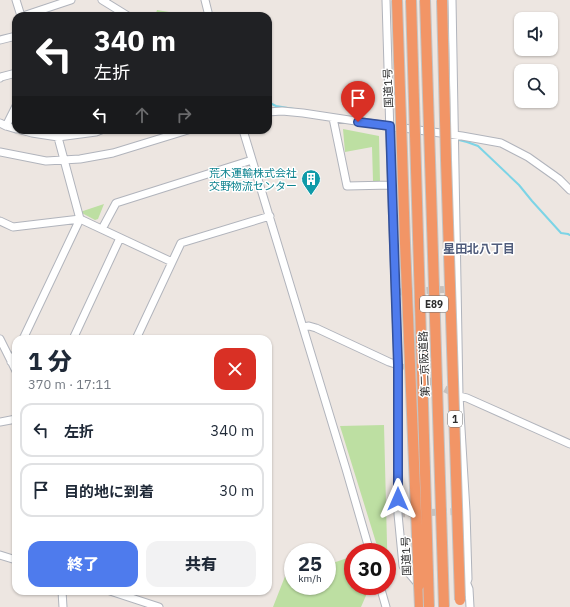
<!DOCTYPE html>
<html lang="ja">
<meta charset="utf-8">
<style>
body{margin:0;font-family:"IBM Plex Sans","Noto Sans JP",sans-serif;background:#f2f2f3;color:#1f2937;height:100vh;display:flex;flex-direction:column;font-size:15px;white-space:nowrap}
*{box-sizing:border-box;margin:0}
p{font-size:13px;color:#747a83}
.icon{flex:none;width:22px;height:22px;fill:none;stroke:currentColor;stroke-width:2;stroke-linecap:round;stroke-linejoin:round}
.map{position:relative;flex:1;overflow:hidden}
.sheet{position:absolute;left:12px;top:335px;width:260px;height:260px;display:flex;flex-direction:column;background:#fff;border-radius:12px;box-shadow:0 1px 3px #0004}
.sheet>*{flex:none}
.hud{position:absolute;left:12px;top:12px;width:260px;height:122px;border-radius:12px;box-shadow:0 1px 3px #0004;background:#202124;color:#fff;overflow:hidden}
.tools{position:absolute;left:514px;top:12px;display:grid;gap:8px}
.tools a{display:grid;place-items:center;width:44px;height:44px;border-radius:8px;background:#fff;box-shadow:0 1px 3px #0004;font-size:20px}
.speed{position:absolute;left:284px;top:543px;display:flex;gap:8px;font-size:20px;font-weight:700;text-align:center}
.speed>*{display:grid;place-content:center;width:52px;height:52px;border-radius:50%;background:#fff;box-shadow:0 1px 3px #0004;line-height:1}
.speed small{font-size:10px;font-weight:400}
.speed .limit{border:6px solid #d22;background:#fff;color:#111}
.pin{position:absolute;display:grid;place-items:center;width:34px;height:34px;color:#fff;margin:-41px -17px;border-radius:50% 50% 50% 0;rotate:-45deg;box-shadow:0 0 4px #0007}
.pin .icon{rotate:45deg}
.me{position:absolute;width:44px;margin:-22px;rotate:0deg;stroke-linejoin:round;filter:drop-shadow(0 0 3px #0008)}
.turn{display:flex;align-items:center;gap:14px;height:84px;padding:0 16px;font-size:18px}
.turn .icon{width:52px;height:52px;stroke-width:2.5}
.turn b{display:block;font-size:28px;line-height:34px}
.lanes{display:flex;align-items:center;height:38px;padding:0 16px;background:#0003;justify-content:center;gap:20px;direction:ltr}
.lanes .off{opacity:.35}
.round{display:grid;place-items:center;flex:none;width:42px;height:42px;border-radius:12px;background:#f2f2f3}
.head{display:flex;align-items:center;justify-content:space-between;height:68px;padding:0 16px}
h1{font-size:24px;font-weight:800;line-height:30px}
.button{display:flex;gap:8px;margin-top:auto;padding:8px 16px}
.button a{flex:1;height:46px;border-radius:12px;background:#4e7bed;color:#fff;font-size:16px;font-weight:800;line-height:46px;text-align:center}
.button a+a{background:#f2f2f3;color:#1f2937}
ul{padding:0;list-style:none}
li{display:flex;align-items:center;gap:12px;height:54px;margin:0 8px 6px;padding:0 8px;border:2px solid #e0e1e3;border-radius:12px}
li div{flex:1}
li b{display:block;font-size:15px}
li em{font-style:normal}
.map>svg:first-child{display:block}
.green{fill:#bddfa2}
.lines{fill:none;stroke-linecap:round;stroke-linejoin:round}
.stream{stroke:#7cd4e6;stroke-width:2}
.minor-tunnel{stroke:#c7c1bd;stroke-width:7;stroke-dasharray:7 3.5;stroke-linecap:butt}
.minor-casing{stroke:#b1b4bc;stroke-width:9}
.highway-casing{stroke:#c4c4c4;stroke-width:12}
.minor{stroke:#fff;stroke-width:7}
.highway{stroke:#f29566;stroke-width:10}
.highway-bridge-casing{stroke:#c4c4c4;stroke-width:12;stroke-linecap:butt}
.highway-bridge{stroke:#f29566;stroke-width:10}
.route-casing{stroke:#33509a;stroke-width:10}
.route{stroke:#4e7bed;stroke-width:7}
.labels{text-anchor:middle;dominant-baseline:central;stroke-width:3;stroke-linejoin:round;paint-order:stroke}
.shield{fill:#fff;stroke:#6c6c6c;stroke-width:1}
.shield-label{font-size:10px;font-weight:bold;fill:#2d2d2d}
.street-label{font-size:11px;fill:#2d2d2d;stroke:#fff}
.culture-label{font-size:11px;fill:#0d838f;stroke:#fff;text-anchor:end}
.neighbourhood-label{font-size:12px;font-weight:bold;fill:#505c7b;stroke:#fff}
</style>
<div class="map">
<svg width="570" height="607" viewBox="0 0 570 607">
<rect width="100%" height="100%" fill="#ede6e1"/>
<path class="green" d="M157,10L193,16H155Z
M343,129L379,136L380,182L373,181L372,147L345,152Z
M104,204L98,219L95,220L80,212Z
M384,425L388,583L387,579V552H379L340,426Z
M293,556V586H327V563L330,564L353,556V586H366L368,591L361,607H273Z"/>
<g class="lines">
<path class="stream" d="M268,102L276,106L294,109
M455,139L467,142L478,146L519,185L532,201L561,233L568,234L570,235"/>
<path class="minor-tunnel" d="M395,292L454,289
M398,365L455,394
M398,514L466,511"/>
<defs>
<path id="minor" d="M16,0L21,16
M102,0L128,16
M205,0L209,16
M386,0L392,202L398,365V514L403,566L419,585
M452,0L459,396L466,511L468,579L461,598
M23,16L71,0
M0,40L16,36
M0,78L1,77L16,73
M268,112L282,111L303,113L382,125L462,136L501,143L528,157L559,179L570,190
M333,118L347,186L391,185
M0,123L6,126L16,129
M6,126L16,106
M21,130L32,133L58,137L96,132L101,130
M243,130L346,469L370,552
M0,152L46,161L80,159L113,153L188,130
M0,221L13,227L80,219L172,262
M102,229L116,203L252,160
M303,327L309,326L316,328L389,362L398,365
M0,339L16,371
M23,339L80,219L56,130
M73,339L120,238
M136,339L181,243L270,216
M11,362L16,353
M459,396L467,398L570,444
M0,422L16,419
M0,555L16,560
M467,584L469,589L470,607
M380,586L386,607
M62,591L63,607
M110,591L159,607"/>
<path id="highway" d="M419,585L420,607"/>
</defs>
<use href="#minor" class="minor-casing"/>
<use href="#highway" class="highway-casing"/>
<use href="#minor" class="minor"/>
<use href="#highway" class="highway"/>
<defs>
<path id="highway-bridge" d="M397,0L405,243L419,585
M411,0L429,607
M425,0L444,607
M442,0L446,160L460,600"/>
</defs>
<use href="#highway-bridge" class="highway-bridge-casing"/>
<use href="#highway-bridge" class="highway-bridge"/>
</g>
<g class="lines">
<defs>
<path id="route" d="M358,122L390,126L398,365V499"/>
</defs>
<use href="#route" class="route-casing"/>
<use href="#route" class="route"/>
</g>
<defs>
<symbol id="building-pin" viewBox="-11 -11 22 30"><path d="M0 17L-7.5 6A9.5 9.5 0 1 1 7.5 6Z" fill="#0f9aa8" stroke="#fff"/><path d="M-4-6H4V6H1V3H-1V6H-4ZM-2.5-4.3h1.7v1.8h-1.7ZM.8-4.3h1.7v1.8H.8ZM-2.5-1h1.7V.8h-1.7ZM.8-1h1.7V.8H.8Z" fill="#fff"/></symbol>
</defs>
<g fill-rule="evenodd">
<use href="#building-pin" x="300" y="168" width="22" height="30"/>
</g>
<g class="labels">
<g class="shield">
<rect x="420" y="296" width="28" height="16" rx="3"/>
<rect x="448" y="411" width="14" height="16" rx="3"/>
</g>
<g class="shield-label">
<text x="434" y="304">E89</text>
<text x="455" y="419">1</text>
</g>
<g class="street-label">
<text transform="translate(388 88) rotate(-92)">国道1号</text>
<text transform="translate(424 364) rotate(-92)">第二京阪道路</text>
<text transform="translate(406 556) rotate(-92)">国道1号</text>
</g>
<g class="culture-label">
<text x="297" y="173">荒木運輸株式会社<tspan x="297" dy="13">交野物流センター</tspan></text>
</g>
<g class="neighbourhood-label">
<text x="479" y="248">星田北八丁目</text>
</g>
</g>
</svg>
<div class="tools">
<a><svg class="icon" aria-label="sound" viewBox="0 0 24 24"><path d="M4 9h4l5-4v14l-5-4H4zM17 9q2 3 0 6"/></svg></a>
<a><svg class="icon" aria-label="search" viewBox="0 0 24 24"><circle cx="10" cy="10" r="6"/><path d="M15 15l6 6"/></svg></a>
</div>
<div class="speed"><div>25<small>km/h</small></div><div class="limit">30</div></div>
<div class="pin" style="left:358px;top:122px;background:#d93025"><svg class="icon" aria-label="arrive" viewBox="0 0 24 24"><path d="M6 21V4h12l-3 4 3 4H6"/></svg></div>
<svg class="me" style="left:398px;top:499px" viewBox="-20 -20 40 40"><path d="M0-17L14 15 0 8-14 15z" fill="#4e7bed" stroke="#fff" stroke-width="4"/></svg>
<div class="hud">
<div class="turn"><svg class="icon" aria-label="left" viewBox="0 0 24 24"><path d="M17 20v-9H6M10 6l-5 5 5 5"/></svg><div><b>340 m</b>左折</div></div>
<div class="lanes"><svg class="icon" aria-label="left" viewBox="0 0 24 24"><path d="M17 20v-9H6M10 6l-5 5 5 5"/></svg><svg class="icon off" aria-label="ahead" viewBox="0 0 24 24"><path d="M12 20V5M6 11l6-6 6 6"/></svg><svg class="icon off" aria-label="right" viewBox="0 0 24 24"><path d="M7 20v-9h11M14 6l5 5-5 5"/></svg></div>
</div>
<section class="sheet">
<div class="head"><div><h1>1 分</h1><p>370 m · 17:11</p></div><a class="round" style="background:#d93025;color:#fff"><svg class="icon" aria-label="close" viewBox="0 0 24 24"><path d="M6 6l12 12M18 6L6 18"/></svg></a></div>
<ul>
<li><svg class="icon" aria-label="left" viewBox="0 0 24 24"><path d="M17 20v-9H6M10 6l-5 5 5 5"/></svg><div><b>左折</b></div><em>340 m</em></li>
<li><svg class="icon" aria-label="arrive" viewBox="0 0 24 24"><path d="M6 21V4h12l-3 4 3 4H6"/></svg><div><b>目的地に到着</b></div><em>30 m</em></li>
</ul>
<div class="button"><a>終了</a><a>共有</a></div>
</section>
</div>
